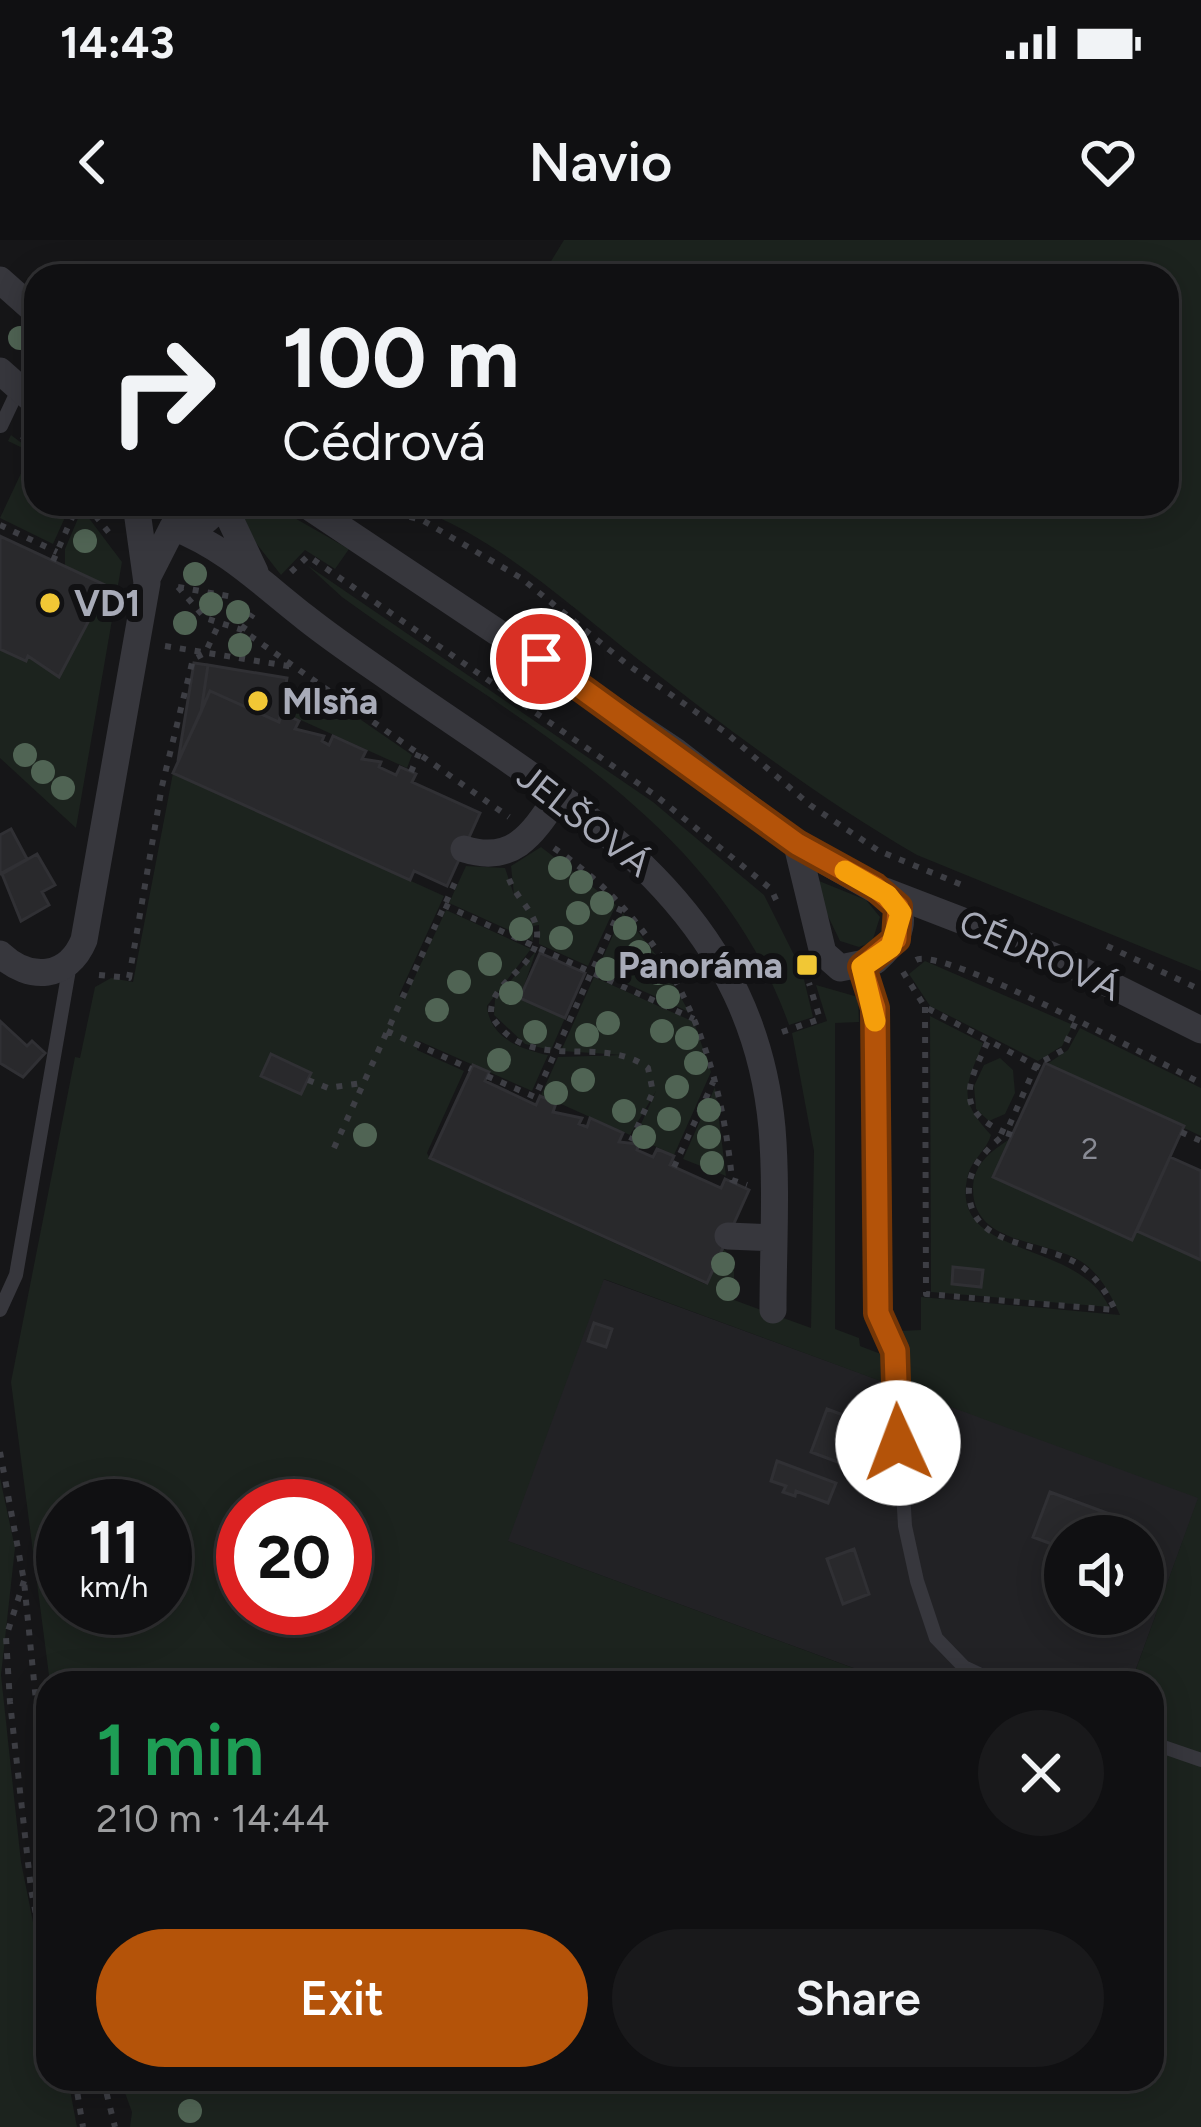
<!DOCTYPE html>
<meta charset="utf-8">
<style>
body{margin:0;font-family:Figtree,sans-serif;background:#19191b;color:#f1f3f6;height:100vh;display:flex;flex-direction:column;font-size:45px;white-space:nowrap}
*{box-sizing:border-box;margin:0}
p{font-size:39px;color:#9c9d9f}
.icon{flex:none;width:66px;height:66px;fill:none;stroke:currentColor;stroke-width:2;stroke-linecap:round;stroke-linejoin:round}
.map{position:relative;flex:1;overflow:hidden}
.side{position:absolute;left:36px;top:1431px;width:1128px;height:420px;display:flex;flex-direction:column;background:#101012;border-radius:36px;box-shadow:0 6px 30px #0003,0 0 0 3px #303032}
.side>*{flex:none}
.banner{position:absolute;left:24px;top:24px;width:1155px;height:252px;border-radius:36px;box-shadow:0 6px 30px #0003,0 0 0 3px #303032;background:#101012;color:#f1f3f6;overflow:hidden}
.tools{position:absolute;left:1044px;top:1275px;display:grid;gap:24px}
.tools a{display:grid;place-items:center;width:120px;height:120px;border-radius:50%;background:#101012;box-shadow:0 6px 30px #0003,0 0 0 3px #303032;font-size:60px}
.speed{position:absolute;left:36px;top:1239px;display:flex;gap:24px;font-size:60px;font-weight:700;text-align:center}
.speed>*{display:grid;place-content:center;width:156px;height:156px;border-radius:50%;background:#101012;box-shadow:0 6px 30px #0003,0 0 0 3px #303032;line-height:1}
.speed small{font-size:30px;font-weight:400}
.speed .limit{border:18px solid #d22;background:#fff;color:#111}
.pin{position:absolute;display:grid;place-items:center;width:102px;height:102px;color:#fff;margin:-51px;border:6px solid #fff;border-radius:50%;box-shadow:0 3px 12px #0007}
.me{position:absolute;width:132px;margin:-66px;rotate:358deg;stroke-linejoin:round;filter:drop-shadow(0 0 9px #0008)}
.turn{display:flex;align-items:center;gap:42px;height:252px;padding:0 60px;font-size:54px}
.turn .icon{width:156px;height:156px;stroke-width:2.5}
.turn b{display:block;font-size:84px;line-height:102px}
.round{display:grid;place-items:center;flex:none;width:126px;height:126px;border-radius:63px;background:#19191b}
.head{display:flex;align-items:center;justify-content:space-between;height:204px;padding:0 60px}
h1{font-size:72px;font-weight:600;line-height:90px;color:#1e9e55}
.button{display:flex;gap:24px;margin-top:auto;padding:24px 60px}
.button a{flex:1;height:138px;border-radius:72px;background:#b45309;color:#fff;font-size:48px;font-weight:600;line-height:138px;text-align:center}
.button a+a{background:#19191b;color:#f1f3f6}
.status{display:flex;justify-content:space-between;align-items:center;height:84px;padding:0 60px;background:#101012;direction:ltr}
.status svg{height:33px;fill:currentColor}
header{display:flex;justify-content:space-between;align-items:center;height:156px;padding:0 60px;background:#101012;font-size:54px;font-weight:600}
.map>svg:first-child{display:block}
.built{fill:#222225;fill-rule:evenodd}
.green{fill:#1c231e;fill-rule:evenodd}
.building{fill:#29292c;stroke:#303034;stroke-width:3}
.lines{fill:none;stroke-linecap:round;stroke-linejoin:round}
.path{stroke:#3d3e44;stroke-width:6;stroke-dasharray:6 9;stroke-linecap:butt}
.service{stroke:#37373d;stroke-width:14}
.minor{stroke:#37373d;stroke-width:27}
.tree{fill:#506454}
.route-casing{stroke:#753606;stroke-width:30}
.route{stroke:#b45309;stroke-width:21}
.slow{stroke:#f59e0b;stroke-width:21}
.poi-dot{fill:#f1c735;stroke:#111113;stroke-width:4.5}
.labels{text-anchor:middle;dominant-baseline:central;stroke-width:12;stroke-linejoin:round;paint-order:stroke}
.number-label{font-size:30px;fill:#888a94}
.poi-label{font-size:36px;font-weight:bold;fill:#a8abb8;stroke:#111113;text-anchor:start}
.street-label{font-size:36px;fill:#a8abb8;stroke:#111113}
</style>
<div class="status"><b>14:43</b><svg viewBox="0 0 49 12"><path d="M0 12V9h3v3zM5 12V6h3v6zM10 12V3h3v9zM15 12V0h3v12zM26 1h20v11H26zM47 4h2v5h-2z"/></svg></div>
<header><svg class="icon" aria-label="back" viewBox="0 0 24 24"><path d="M15 5l-7 7 7 7"/></svg>Navio<svg class="icon" aria-label="heart" viewBox="0 0 24 24"><path d="M12 20l-8-8c-3-5 5-10 8-4 3-6 11-1 8 4z"/></svg></header>
<div class="map">
<svg width="1201" height="1887" viewBox="0 0 1201 1887">
<rect width="100%" height="100%" fill="#161618"/>
<path class="built" d="M603,1039L1199,1257L1131,1443H894L507,1301ZM1065,1296H1143V1374H1065Z"/>
<path class="green" d="M564,0H1201V731L917,615C819,558 729,490 639,420C567,364 492,292 404,264H1167V36H542Z
M11,195L36,214V264H71L53,304L0,278L31,212L8,201Z
M258,265L277,268L349,309L335,329L305,310L281,335L252,298L242,271Z
M82,269L122,322L76,588L0,518V409L25,421L28,416L60,436L107,347L65,326V309Z
M307,325L653,562L764,655L802,731L813,777L789,785C714,573 513,481 342,357Z
M312,446L412,515L407,528L294,477Z
M173,533L444,656L399,755L404,760L446,670L531,709L487,766C490,798 520,809 548,815L532,851L419,801L417,810L464,831L427,913L430,919L705,1044L722,1008L734,1019V1060L811,1088L814,911L792,793L827,781L816,745L858,757L859,782L835,783V1089L859,1098L860,1106L907,1124L899,1091L921,1090V1057L1120,1075C1111,1055 1100,1034 1082,1022C1047,999 973,1006 973,949C973,924 991,911 1010,899L994,938L1132,1000L1137,991L1201,1020V1887H130L132,1872L120,1839H1152V1443H1131L1198,1258L604,1039L508,1301L894,1443H50L11,1142L75,817L80,818L95,747L111,738L133,742ZM270,815L310,833L301,854L261,836ZM63,1266H165V1368H63ZM243,1266H345V1368H243Z
M541,607L616,665L588,726L539,704V685L533,686V701L449,663L466,626L505,628L514,655L511,626Z
M819,641L866,660L880,677L872,702L859,707L840,701L814,647Z
M623,673L660,720L689,772L597,730Z
M536,711L520,758L565,778L551,810L525,804L494,775L495,759Z
M925,721L1073,785L1062,806L1038,821L930,766L909,734Z
M594,737L694,782L711,832L674,915L635,897L656,851L630,895L541,855L558,817L623,815L561,811Z
M930,776L983,803C965,848 957,858 991,895C987,910 972,919 968,935C946,1020 1079,998 1109,1067L931,1052Z
M1080,788L1201,848V896L1047,824L1068,810Z
M1000,818L1013,830L1015,853L1005,874L989,881L976,869L974,846L984,825Z
M715,847L726,936L683,919Z
M0,1238L15,1308L1,1435L21,1622L48,1757V1839H68L77,1887H0Z"/>
<path class="building" d="M0,296L107,346L59,437L28,416L26,421L0,409Z
M194,423L208,425L201,472L178,521Z
M208,425L287,438L279,482L210,451L201,472Z
M210,451L279,482L282,473L299,481L295,489L324,496L322,501L329,505L333,496L366,511L362,519L381,522L379,527L396,535L400,527L416,534L412,542L480,573L447,646L414,631L410,640L173,533Z
M11,589L27,619L0,634V595Z
M37,614L55,645L42,652L49,665L21,681L2,634Z
M540,713L585,733L565,778L520,758Z
M0,781L27,806L32,801L45,813L23,837L0,823Z
M271,814L311,833L301,854L261,836Z
M1045,823L1184,886L1132,1000L993,937Z
M473,825L489,832L485,841L536,865L540,856L556,863L553,872L582,878L579,884L587,887L590,878L623,893L619,902L639,904L637,910L653,917L657,909L674,916L670,925L721,948L725,939L749,950L707,1043L430,918Z
M1170,917L1201,931V1020L1137,991Z
M953,1027L983,1030L981,1047L952,1044Z
M594,1083L612,1089L606,1107L588,1101Z
M827,1169L859,1181L843,1224L811,1212Z
M777,1221L836,1243L828,1263L796,1251L795,1256L783,1252L786,1246L771,1241Z
M1050,1252L1131,1282L1126,1296H1065V1309L1033,1297Z
M854,1309L869,1354L843,1364L827,1319Z"/>
<g class="lines">
<path class="path" d="M22,196L36,208
M86,264L110,294
M366,266L422,280L521,338L628,425L725,492L810,565L879,611L967,647
M0,285L57,312
M53,321L78,264
M291,332L308,316L655,555L771,649L778,664
M178,347L205,378L242,390L509,577
M178,347L233,357
M242,390L253,374
M165,406L294,427
M288,476L310,438
M411,532L419,513
M554,608C670,687 719,804 732,940L747,945
M509,639C516,658 535,671 537,691C540,729 489,739 491,775C527,837 601,792 648,828L653,852L631,901
M444,665L694,779
M1107,706L1201,750
M916,720C943,706 1160,823 1201,843
M903,732L925,767L1042,829
M99,735L129,738L162,546L193,419L205,413L218,386
M925,767L926,1054L1115,1070C1108,1054 1096,1037 1081,1026C1046,1001 974,1010 969,955C967,927 987,909 1006,893C953,870 968,844 988,801
M387,791L471,829
M782,792L820,779L809,743
M487,836L535,857L622,665
M308,840L328,848L362,843
M1181,892L1201,901
M1012,895L1006,893L1036,825L1063,810L1076,781
M334,908L457,638
M674,927L715,838
M0,1212L24,1341L48,1581
M24,1341L6,1397L10,1462L31,1649L48,1736
M75,1839L83,1887
M103,1839L115,1887"/>
<path class="service" d="M1,186L19,148
M862,727L875,768L878,1073L895,1111L905,1286L917,1341L936,1398L964,1427L998,1443
M0,1070L16,1035L70,724
M1152,1503L1201,1520"/>
<path class="minor" d="M0,40L36,72
M0,131L36,163
M223,264L255,332
M305,264L675,511L797,605L895,661C909,686 894,704 875,721L840,728L823,713L797,605
M175,287L206,280L224,264
M148,336L173,287C227,308 261,343 306,378C335,401 365,421 395,442C565,561 751,657 772,888C777,949 773,1010 773,1070
M464,609C514,625 533,593 558,556
M885,651L1051,715L1201,790
M0,714C30,742 68,739 84,700L147,343L136,264
M728,996L773,998"/>
</g>
<g class="tree">
<circle cx="20" cy="98" r="12"/>
<circle cx="85" cy="301" r="12"/>
<circle cx="195" cy="334" r="12"/>
<circle cx="211" cy="364" r="12"/>
<circle cx="238" cy="372" r="12"/>
<circle cx="185" cy="383" r="12"/>
<circle cx="240" cy="405" r="12"/>
<circle cx="25" cy="515" r="12"/>
<circle cx="43" cy="532" r="12"/>
<circle cx="63" cy="548" r="12"/>
<circle cx="560" cy="628" r="12"/>
<circle cx="581" cy="642" r="12"/>
<circle cx="602" cy="663" r="12"/>
<circle cx="578" cy="673" r="12"/>
<circle cx="625" cy="688" r="12"/>
<circle cx="521" cy="689" r="12"/>
<circle cx="561" cy="698" r="12"/>
<circle cx="639" cy="712" r="12"/>
<circle cx="490" cy="724" r="12"/>
<circle cx="607" cy="729" r="12"/>
<circle cx="658" cy="733" r="12"/>
<circle cx="459" cy="742" r="12"/>
<circle cx="511" cy="753" r="12"/>
<circle cx="668" cy="757" r="12"/>
<circle cx="437" cy="770" r="12"/>
<circle cx="608" cy="783" r="12"/>
<circle cx="662" cy="791" r="12"/>
<circle cx="535" cy="792" r="12"/>
<circle cx="587" cy="795" r="12"/>
<circle cx="687" cy="798" r="12"/>
<circle cx="499" cy="820" r="12"/>
<circle cx="696" cy="823" r="12"/>
<circle cx="583" cy="840" r="12"/>
<circle cx="677" cy="847" r="12"/>
<circle cx="556" cy="853" r="12"/>
<circle cx="709" cy="870" r="12"/>
<circle cx="624" cy="871" r="12"/>
<circle cx="669" cy="879" r="12"/>
<circle cx="365" cy="895" r="12"/>
<circle cx="644" cy="897" r="12"/>
<circle cx="709" cy="897" r="12"/>
<circle cx="712" cy="923" r="12"/>
<circle cx="723" cy="1024" r="12"/>
<circle cx="728" cy="1049" r="12"/>
<circle cx="190" cy="1871" r="12"/>
</g>
<g class="lines">
<defs>
<path id="route" d="M541,419L797,604L875,647L898,667L896,699L862,727L875,768L878,1073L895,1111L898,1203"/>
</defs>
<use href="#route" class="route-casing"/>
<use href="#route" class="route"/>
<path class="slow" d="M845,631L887,655L901,673L891,707L862,727L875,781"/>
</g>
<g class="poi-dot">
<circle cx="50" cy="363" r="12"/>
<circle cx="258" cy="461" r="12"/>
<rect x="795" y="713" width="24" height="24" rx="6"/>
</g>
<g class="labels">
<g class="number-label">
<text x="1090" y="908">2</text>
</g>
<g class="poi-label">
<text x="74" y="363">VD1</text>
<text x="282" y="461">Mlsňa</text>
<text x="783" y="725" text-anchor="end">Panoráma</text>
</g>
<g class="street-label">
<text transform="translate(584 580) rotate(38)">JELŠOVÁ</text>
<text transform="translate(1040 715) rotate(24)">CÉDROVÁ</text>
</g>
</g>
</svg>
<div class="tools">
<a><svg class="icon" aria-label="sound" viewBox="0 0 24 24"><path d="M4 9h4l5-4v14l-5-4H4zM17 9q2 3 0 6"/></svg></a>
</div>
<div class="speed"><div>11<small>km/h</small></div><div class="limit">20</div></div>
<div class="pin" style="left:541px;top:419px;background:#d93025"><svg class="icon" aria-label="arrive" viewBox="0 0 24 24"><path d="M6 21V4h12l-3 4 3 4H6"/></svg></div>
<svg class="me" style="left:898px;top:1203px" viewBox="-20 -20 40 40"><circle r="19" fill="#fff"/><path d="M0-13L10 11 0 6-10 11z" fill="#b45309"/></svg>
<div class="banner">
<div class="turn"><svg class="icon" aria-label="right" viewBox="0 0 24 24"><path d="M7 20v-9h11M14 6l5 5-5 5"/></svg><div><b>100 m</b>Cédrová</div></div>
</div>
<section class="side">
<div class="head"><div><h1>1 min</h1><p>210 m · 14:44</p></div><a class="round"><svg class="icon" aria-label="close" viewBox="0 0 24 24"><path d="M6 6l12 12M18 6L6 18"/></svg></a></div>
<div class="button"><a>Exit</a><a>Share</a></div>
</section>
</div>
